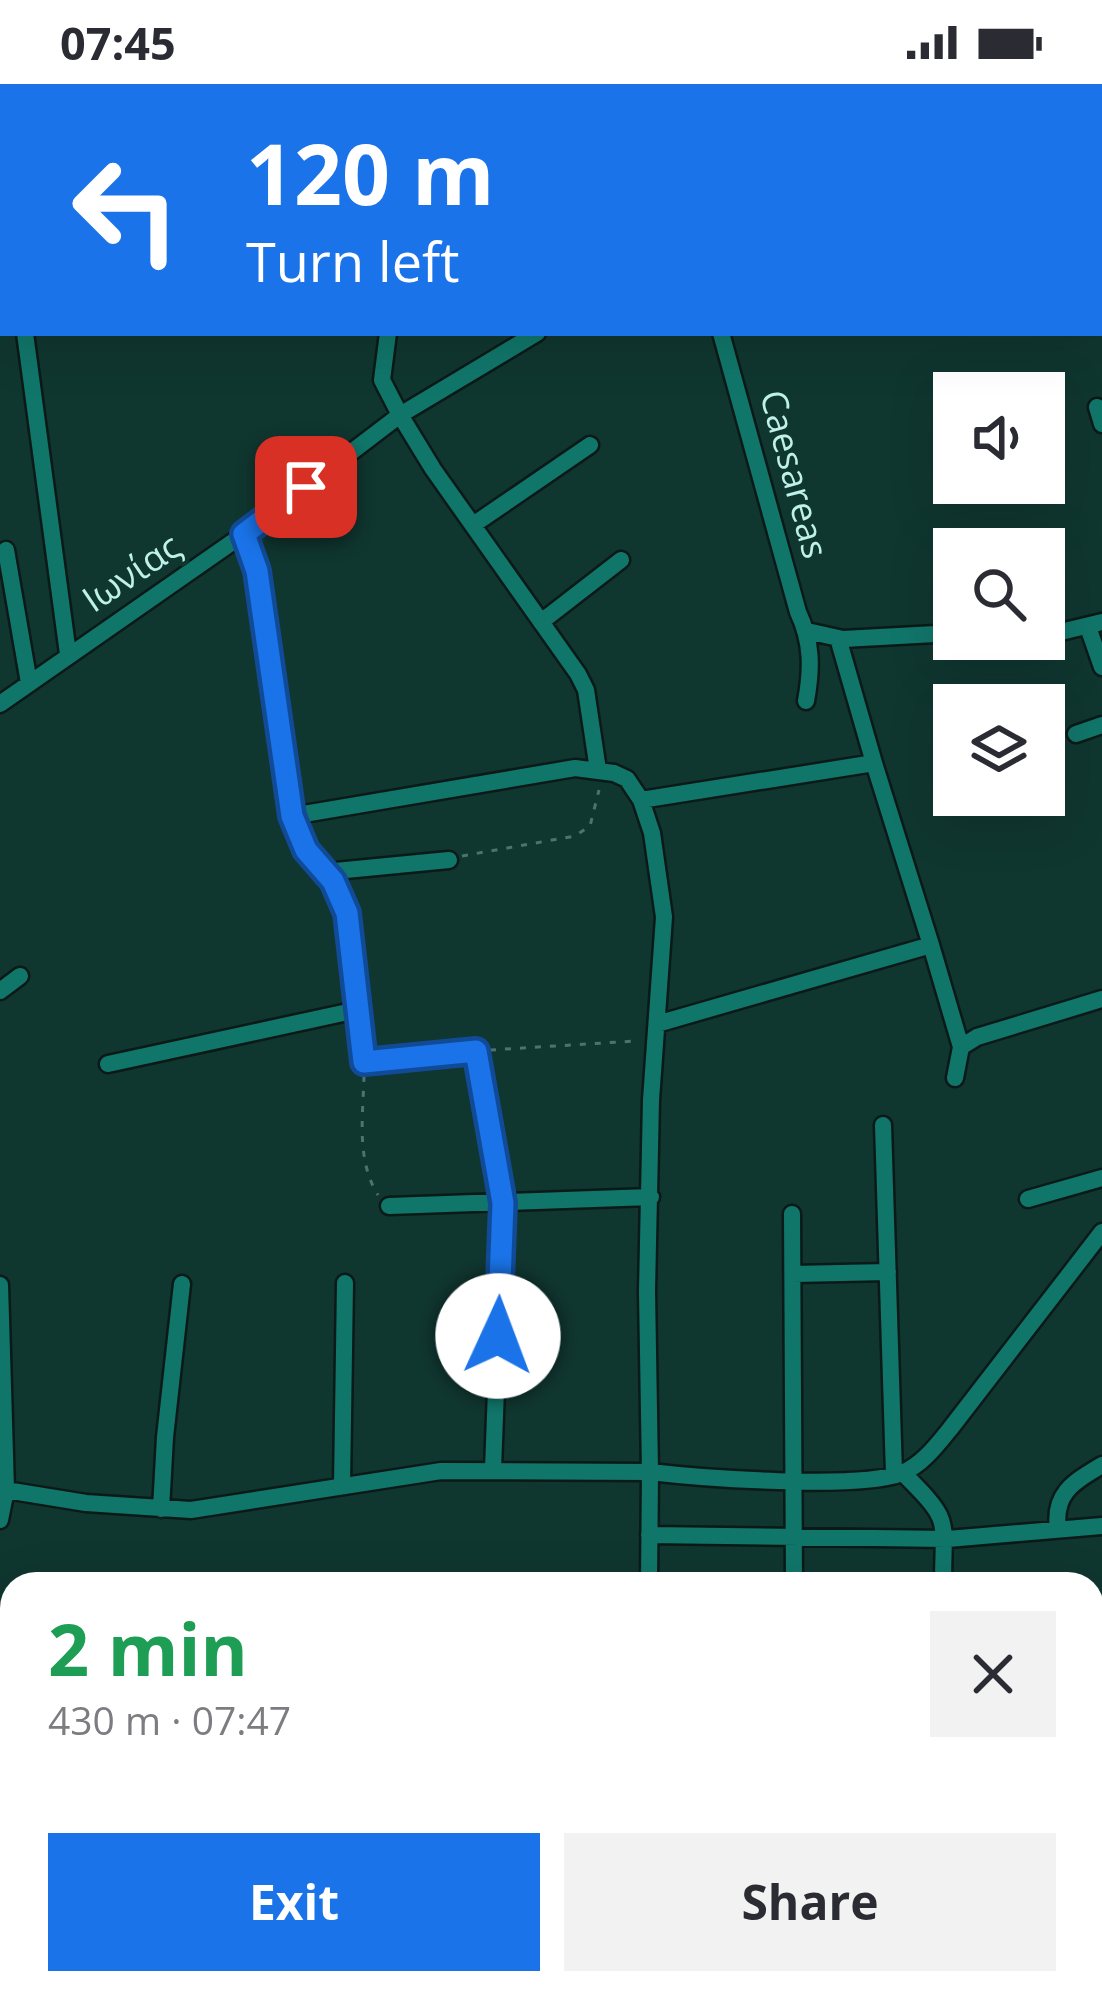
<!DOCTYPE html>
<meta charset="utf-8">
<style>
body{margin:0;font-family:"Open Sans",sans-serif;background:#f2f2f3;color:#2b2b33;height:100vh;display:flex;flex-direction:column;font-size:45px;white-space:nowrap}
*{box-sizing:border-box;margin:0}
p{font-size:39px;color:#7c7c81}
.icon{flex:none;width:66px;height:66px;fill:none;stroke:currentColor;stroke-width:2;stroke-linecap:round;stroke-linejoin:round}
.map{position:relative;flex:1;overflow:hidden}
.sheet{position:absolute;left:0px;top:1488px;width:1104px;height:423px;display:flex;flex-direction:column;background:#fff;border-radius:36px 36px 0 0;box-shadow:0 12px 48px #0002}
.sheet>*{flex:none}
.banner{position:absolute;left:0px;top:0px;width:1104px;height:252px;box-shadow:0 12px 48px #0002;background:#1a73e8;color:#fff;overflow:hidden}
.buttons{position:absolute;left:933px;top:288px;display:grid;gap:24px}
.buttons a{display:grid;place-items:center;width:132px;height:132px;border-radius:0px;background:#fff;box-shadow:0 12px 48px #0002;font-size:60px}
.pin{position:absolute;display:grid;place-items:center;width:102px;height:102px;color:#fff;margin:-51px;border-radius:24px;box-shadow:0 6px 18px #0006}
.me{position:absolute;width:132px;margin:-66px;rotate:2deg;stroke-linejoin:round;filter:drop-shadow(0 0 9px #0008)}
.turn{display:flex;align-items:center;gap:42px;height:252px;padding:0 48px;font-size:54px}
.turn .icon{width:156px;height:156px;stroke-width:2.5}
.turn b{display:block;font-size:84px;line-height:102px}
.round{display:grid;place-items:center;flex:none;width:126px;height:126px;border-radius:0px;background:#f2f2f3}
.headline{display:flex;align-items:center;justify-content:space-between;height:204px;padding:0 48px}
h1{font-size:72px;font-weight:700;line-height:90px;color:#1e9e55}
.cta{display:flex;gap:24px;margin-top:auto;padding:24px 48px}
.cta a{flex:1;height:138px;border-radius:0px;background:#1a73e8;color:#fff;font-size:48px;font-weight:700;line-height:138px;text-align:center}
.cta a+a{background:#f2f2f3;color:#2b2b33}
.status{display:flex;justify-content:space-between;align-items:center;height:84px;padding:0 60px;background:#fff;direction:ltr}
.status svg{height:33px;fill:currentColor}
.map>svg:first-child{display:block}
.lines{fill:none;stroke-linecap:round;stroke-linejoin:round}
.lane-casing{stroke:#0b1a18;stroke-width:12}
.street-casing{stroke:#0b1a18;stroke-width:21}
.secondary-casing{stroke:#0b1a18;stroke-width:28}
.highway-casing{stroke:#0b1a18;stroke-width:34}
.path{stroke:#4a746d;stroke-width:3;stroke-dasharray:6 9;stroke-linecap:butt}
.lane{stroke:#11766a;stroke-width:8}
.street{stroke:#11766a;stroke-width:16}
.secondary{stroke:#11766a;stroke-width:24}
.highway{stroke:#4ac1b1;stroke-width:30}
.route-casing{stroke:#114b97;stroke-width:30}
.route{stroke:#1a73e8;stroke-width:21}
.labels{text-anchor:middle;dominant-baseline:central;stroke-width:9;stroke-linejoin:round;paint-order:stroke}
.street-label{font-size:36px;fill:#bef2e8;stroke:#103630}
</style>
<div class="status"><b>07:45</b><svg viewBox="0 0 49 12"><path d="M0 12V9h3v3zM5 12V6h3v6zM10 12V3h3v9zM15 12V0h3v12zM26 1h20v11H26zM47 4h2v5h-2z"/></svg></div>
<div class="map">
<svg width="1102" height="1909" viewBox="0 0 1102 1909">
<rect width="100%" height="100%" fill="#103630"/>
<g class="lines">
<defs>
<path id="lane" d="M891,0L896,3
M774,3L779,0"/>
<path id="street" d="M17,3V0
M88,3V0
M640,3L641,0
M944,3L949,0
M0,15H3
M0,83H3
M25,249L68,570
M388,249L382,296L400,331L433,385L578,590L586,606L598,686
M721,249L798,528C812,558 812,584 806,617
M1097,323L1102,340
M473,441L590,361
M244,450L257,487L292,732L306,767L333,797L347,829L364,978L476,967L503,1119L493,1385
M6,466L29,599
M541,538L621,476
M1088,543L1102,583
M807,547L843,555L954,549
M1044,552L1102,538
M838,554L874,679
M0,620L244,450L400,331L537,249
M1076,650L1102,641
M641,716L874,679L931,861L657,940
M325,788L449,776
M931,861L961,963
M0,907L20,892
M108,980L357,926
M955,994L961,963L977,953L1102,915
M883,1041L894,1390
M1028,1115L1102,1094
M389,1122L651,1113
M792,1130L794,1500
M793,1190L888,1188
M0,1201L6,1406
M903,1389C953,1439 943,1433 943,1500
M342,1401L345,1199
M161,1425L165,1353L182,1200
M0,1436L6,1406L86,1419L191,1426L441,1387L650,1388L647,1207L651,1016L664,833L652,749L641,716L627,695L614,689L575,684L292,732
M1058,1445C1053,1409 1074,1398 1102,1381
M649,1451L948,1455L1102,1442
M649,1500L650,1388C701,1394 858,1406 902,1389C922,1381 937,1361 950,1345L1102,1148
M1092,1540L1102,1539
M1092,1639L1102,1638
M1086,1899L1089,1909
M596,1909L610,1902L638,1899
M930,1909L931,1899"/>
<path id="secondary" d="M1063,0L1067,3
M1101,58L1102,60"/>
<path id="highway" d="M479,3L493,0
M585,3L598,0
M0,40H3
M0,61H3"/>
</defs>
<use href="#lane" class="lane-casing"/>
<use href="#street" class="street-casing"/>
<use href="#secondary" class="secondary-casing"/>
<use href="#highway" class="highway-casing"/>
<path class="path" d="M311,3L317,0
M462,772L575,752L590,742L599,706
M490,966L636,957
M364,992C363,1032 356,1076 378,1111"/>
<use href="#lane" class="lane"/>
<use href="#street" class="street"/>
<use href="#secondary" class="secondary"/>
<use href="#highway" class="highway"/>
</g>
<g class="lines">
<defs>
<path id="route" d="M306,403L244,450L257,487L292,732L306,766L333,797L347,829L364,978L476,967L503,1119L498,1252"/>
</defs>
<use href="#route" class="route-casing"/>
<use href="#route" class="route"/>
</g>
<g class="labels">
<g class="street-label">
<text transform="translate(795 390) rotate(75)">Caesareas</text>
<text transform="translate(131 488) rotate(-34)">Ιωνίας</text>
</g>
</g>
</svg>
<div class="buttons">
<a><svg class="icon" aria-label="sound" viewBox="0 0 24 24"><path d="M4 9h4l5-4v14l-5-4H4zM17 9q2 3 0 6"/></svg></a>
<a><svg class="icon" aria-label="search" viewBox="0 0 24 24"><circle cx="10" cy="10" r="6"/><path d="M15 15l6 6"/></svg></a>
<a><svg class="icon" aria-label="layers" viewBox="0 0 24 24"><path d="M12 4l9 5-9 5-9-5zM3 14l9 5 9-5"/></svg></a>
</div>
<div class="pin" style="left:306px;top:403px;background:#d93025"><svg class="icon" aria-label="arrive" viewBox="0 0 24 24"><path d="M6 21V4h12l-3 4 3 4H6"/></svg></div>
<svg class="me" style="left:498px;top:1252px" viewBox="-20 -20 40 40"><circle r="19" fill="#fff"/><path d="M0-13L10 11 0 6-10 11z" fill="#1a73e8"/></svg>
<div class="banner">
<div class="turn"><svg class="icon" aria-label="left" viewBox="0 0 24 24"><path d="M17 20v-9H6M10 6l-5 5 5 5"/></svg><div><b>120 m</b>Turn left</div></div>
</div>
<section class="sheet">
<div class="headline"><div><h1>2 min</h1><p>430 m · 07:47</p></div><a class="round"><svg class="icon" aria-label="close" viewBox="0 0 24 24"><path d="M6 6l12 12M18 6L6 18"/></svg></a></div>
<div class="cta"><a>Exit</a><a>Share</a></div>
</section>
</div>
